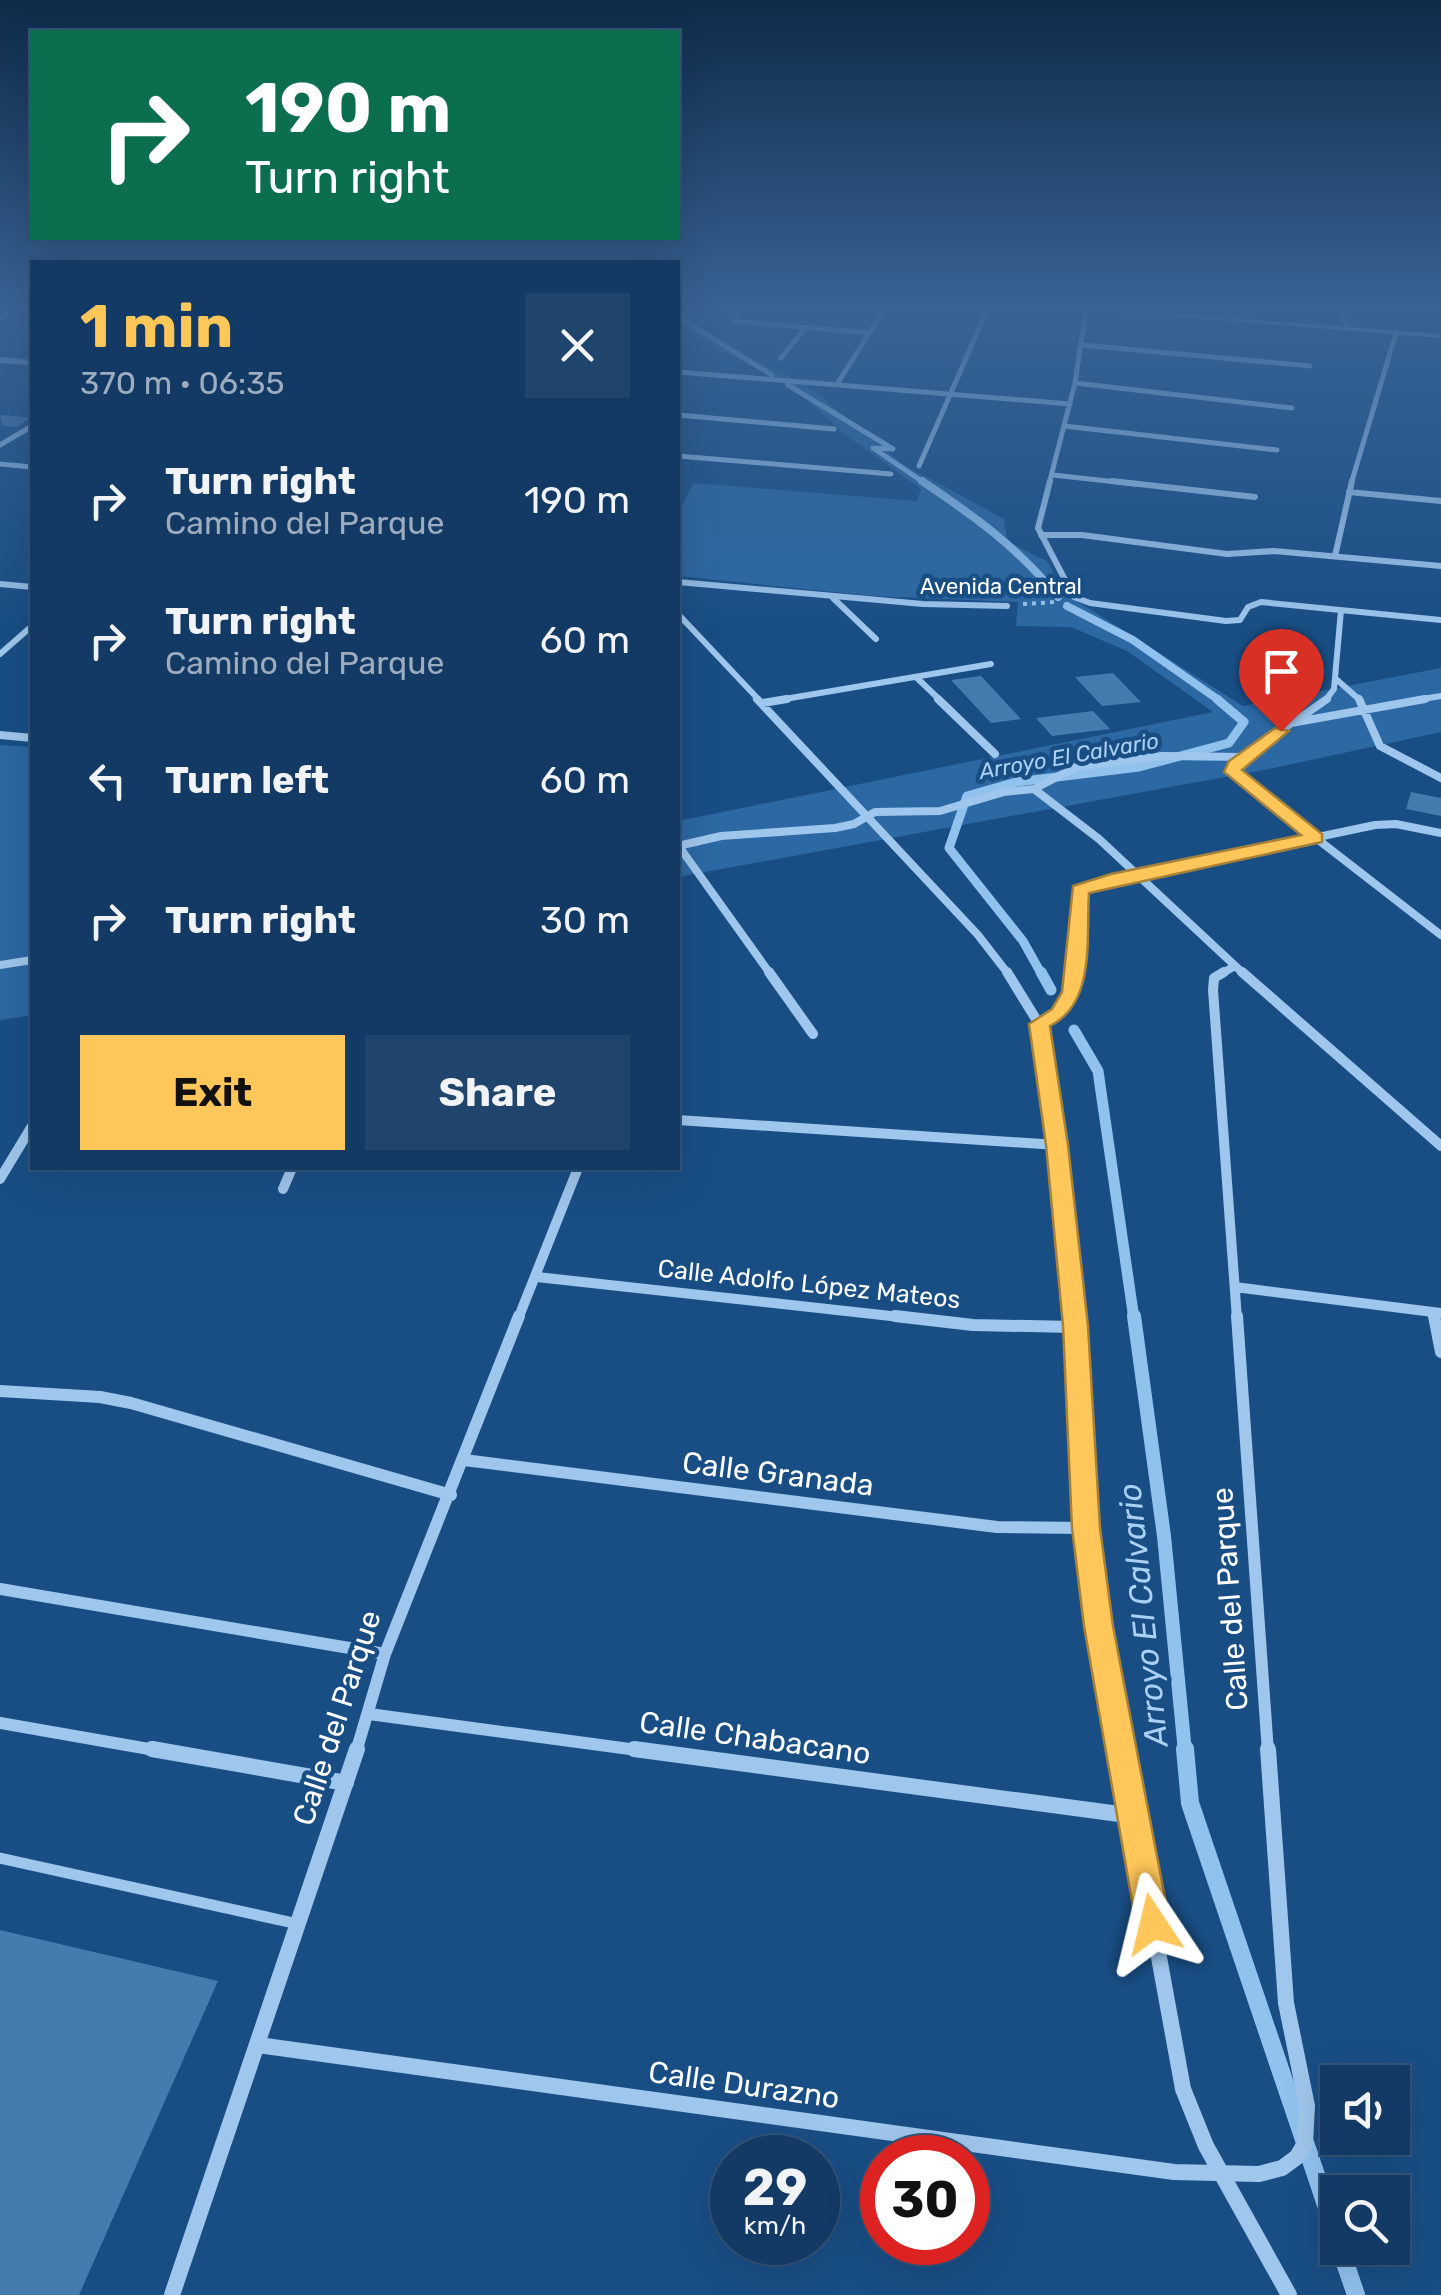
<!DOCTYPE html>
<meta charset="utf-8">
<style>
body{margin:0;font-family:Rubik,sans-serif;background:#20456d;color:#f1f3f6;height:100vh;display:flex;flex-direction:column;font-size:38px;white-space:nowrap}
*{box-sizing:border-box;margin:0}
p{font-size:32px;color:#9dadbf}
.icon{flex:none;width:55px;height:55px;fill:none;stroke:currentColor;stroke-width:2;stroke-linecap:round;stroke-linejoin:round}
.map{position:relative;flex:1;overflow:hidden}
.side{position:absolute;left:30px;top:260px;width:650px;height:910px;display:flex;flex-direction:column;background:#133a64;border-radius:0px;box-shadow:0 10px 40px #0002,0 0 0 2px #325478}
.side>*{flex:none}
.hud{position:absolute;left:30px;top:30px;width:650px;height:210px;border-radius:0px;box-shadow:0 10px 40px #0002,0 0 0 2px #325478;background:#0b6e4f;color:#fff;overflow:hidden}
.buttons{position:absolute;left:1320px;top:2065px;display:grid;gap:20px}
.buttons a{display:grid;place-items:center;width:90px;height:90px;border-radius:0px;background:#133a64;box-shadow:0 10px 40px #0002,0 0 0 2px #325478;font-size:50px}
.speed{position:absolute;left:710px;top:2135px;display:flex;gap:20px;font-size:50px;font-weight:700;text-align:center}
.speed>*{display:grid;place-content:center;width:130px;height:130px;border-radius:50%;background:#133a64;box-shadow:0 10px 40px #0002,0 0 0 2px #325478;line-height:1}
.speed small{font-size:25px;font-weight:400}
.speed .limit{border:15px solid #d22;background:#fff;color:#111}
.pin{position:absolute;display:grid;place-items:center;width:85px;height:85px;color:#fff;margin:-102px -42px;border-radius:50% 50% 50% 0;rotate:-45deg;box-shadow:0 0 10px #0007}
.pin .icon{rotate:45deg}
.me{position:absolute;width:110px;margin:-55px;rotate:350deg;stroke-linejoin:round;filter:drop-shadow(0 0 8px #0008)}
.turn{display:flex;align-items:center;gap:35px;height:210px;padding:0 50px;font-size:45px}
.turn .icon{width:130px;height:130px;stroke-width:2.5}
.turn b{display:block;font-size:70px;line-height:85px}
.round{display:grid;place-items:center;flex:none;width:105px;height:105px;border-radius:0px;background:#20456d}
.summary{display:flex;align-items:center;justify-content:space-between;height:170px;padding:0 50px}
h1{font-size:60px;font-weight:700;line-height:75px;color:#ffc65a}
.primary-button{display:flex;gap:20px;margin-top:auto;padding:20px 50px}
.primary-button a{flex:1;height:115px;border-radius:0px;background:#ffc65a;color:#111;font-size:40px;font-weight:700;line-height:115px;text-align:center}
.primary-button a+a{background:#20456d;color:#f1f3f6}
ul{padding:0;list-style:none}
li{display:flex;align-items:center;gap:30px;height:140px;padding:0 50px}
li div{flex:1}
li b{display:block;font-size:38px}
li em{font-style:normal}
.map>svg:first-child{display:block}
.green{fill:#2c68a3}
.lines{fill:none;stroke-linecap:round;stroke-linejoin:round}
.stream-far5{stroke:#91c2ee;stroke-width:5}
.stream-far4{stroke:#91c2ee;stroke-width:8}
.stream-far3{stroke:#91c2ee;stroke-width:9}
.stream-far2{stroke:#91c2ee;stroke-width:11}
.stream-far1{stroke:#91c2ee;stroke-width:14}
.stream{stroke:#91c2ee;stroke-width:18}
.building{fill:#467bb0}
.path{stroke:#9fc6ec;stroke-width:4;stroke-dasharray:4 5;stroke-linecap:butt}
.service{stroke:#9fc6ec;stroke-width:11}
.minor-far5{stroke:#9fc6ec;stroke-width:5}
.minor-far4{stroke:#9fc6ec;stroke-width:6}
.minor-far3{stroke:#9fc6ec;stroke-width:8}
.minor-far2{stroke:#9fc6ec;stroke-width:10}
.minor-far1{stroke:#9fc6ec;stroke-width:12}
.minor{stroke:#9fc6ec;stroke-width:16}
.tertiary{fill:#9fc6ec;fill-rule:evenodd}
.route{fill:#ffc65a;stroke:#a6813a;stroke-width:2.5}
.labels{text-anchor:middle;dominant-baseline:central;stroke-width:9;stroke-linejoin:round;paint-order:stroke}
.far-street-label{font-size:22px;fill:#fff;stroke:#194e85}
.far-water-label{font-size:22px;font-style:italic;fill:#aad0f4;stroke:#194e85}
.street-label{font-size:25px;fill:#fff;stroke:#194e85}
.near-street-label{font-size:30px;fill:#fff;stroke:#194e85}
.near-water-label{font-size:32px;font-style:italic;fill:#aad0f4;stroke:#194e85}
</style>
<div class="map">
<svg width="1441" height="2295" viewBox="0 0 1441 2295">
<rect width="100%" height="100%" fill="#194e85"/>
<path class="green" d="M678,320L808,386L901,463L1004,519L1007,542L1047,561L1066,594L1243,706L1441,668V732L1269,769L678,877V821L1213,712L1127,651L1071,627L1016,626L1018,602L872,596L678,576V514L693,483L917,501L921,489L843,433L794,388L678,329Z
M0,745L32,747V1015L0,1020Z"/>
<g class="lines">
<path class="stream-far5" d="M678,317L772,375
M788,385L893,449L873,448L926,484"/>
<path class="stream-far4" d="M922,481C974,516 1019,548 1058,597
M1067,606L1133,640L1220,701"/>
<path class="stream-far3" d="M1042,975L1023,941L949,848L967,796L1016,782L1139,767L1229,743L1244,722L1217,699"/>
<path class="stream-far2" d="M1041,972L1051,990
M1074,1030L1098,1071L1134,1319"/>
<path class="stream-far1" d="M1134,1316L1164,1536L1185,1752"/>
<path class="stream" d="M1185,1749L1190,1803L1338,2240
M1340,2248L1356,2295"/>
</g>
<path class="building" d="M0,415L24,417H31L17,427L3,426Z
M1113,673L1141,702L1102,706L1075,677Z
M981,676L1021,719L991,723L951,680Z
M1093,711L1110,729L1052,736L1036,718Z
M1411,792L1441,798V816L1406,809Z
M0,1930L218,1981L79,2295H0Z"/>
<g class="lines">
<path class="path" d="M1023,604L1056,602"/>
<path class="service" d="M0,1858L298,1924"/>
<path class="minor-far5" d="M741,310L735,321L869,333
M1340,310L1348,329
M0,318L16,310
M1082,345L1310,366
M781,358L805,328
M678,372L1070,404
M1075,383L1292,408
M837,384L884,310
M678,415L834,429
M1064,426L1277,450
M0,445L32,426
M678,456L891,474
M0,464L32,467
M919,466L987,310
M1053,475L1135,484
M1049,484L1075,383L1086,310
M1351,484L1396,333"/>
<path class="minor-far4" d="M1050,481L1038,528L1074,597L1090,603L1226,621L1240,620L1248,607L1261,602L1441,620
M1112,481L1255,497
M1349,492L1441,501
M1041,535H1082L1227,554L1274,551L1441,566
M1335,556L1352,481
M678,582L923,604L1007,606
M0,584L32,587
M833,598L876,639
M678,614L760,701
M0,654L32,626
M916,677L941,701
M1336,679L1361,701
M773,701L991,664
M1325,701L1334,689L1341,610
M1411,701L1441,696"/>
<path class="minor-far3" d="M757,699L978,935L1009,975
M938,699L995,754
M1359,699L1380,746L1441,778
M763,703L787,699
M1297,720L1327,699
M0,735L32,738
M1246,757L1233,768L1236,776L1441,935
M1034,789L1099,839L1245,975
M678,845L771,975
M678,846L721,836L835,828L854,824L875,812L940,811L1004,792L1034,789L1076,767L1162,756L1246,757L1291,723L1425,699
M0,965L32,960
M1073,975L1076,894L1086,886L1375,825L1396,824L1441,833
M1219,975L1235,966"/>
<path class="minor-far2" d="M769,972L813,1034
M1007,972L1039,1024L1048,1068L1074,1319
M1224,972L1214,978L1213,990L1237,1319
M1242,972L1441,1146
M1039,1024C1061,1012 1069,997 1074,972
M678,1120L1057,1145
M0,1179L32,1126
M283,1189L292,1168
M537,1277L918,1319
M1235,1287L1441,1313
M1433,1312L1434,1319
M518,1319L578,1168"/>
<path class="minor-far1" d="M895,1316L973,1325L1075,1327
M1074,1316L1086,1528L1122,1752
M1237,1316L1268,1752
M1434,1316L1441,1352
M0,1391L100,1397L131,1403L451,1495
M464,1460L997,1527L1086,1528
M0,1589L385,1654
M369,1714L652,1752
M0,1723L166,1752
M356,1752L385,1654L519,1316"/>
<path class="minor" d="M152,1749L346,1783
M634,1749L1134,1816
M1121,1749L1183,2089L1206,2146L1289,2295
M258,2045L1174,2172L1259,2174L1282,2168L1297,2157L1305,2143L1307,2106L1286,2003L1268,1749
M172,2295L357,1749"/>
<path class="tertiary" d="M1093,310H1126L1441,334V338Z
M0,357L32,360V365L0,363Z"/>
</g>
<linearGradient id="sky" x2="0" y2="1"><stop stop-color="#0e2b49"/><stop offset="0.49" stop-color="#386394"/><stop offset="1" stop-color="#386394" stop-opacity="0"/></linearGradient>
<rect width="1441" height="631" fill="url(#sky)"/>
<path class="route" d="M1275,728L1289,731L1242,770L1322,834V842L1089,893C1086,939 1096,1003 1050,1026L1068,1145L1088,1326L1100,1528L1113,1626L1170,1924L1165,1936L1153,1941L1141,1936L1136,1924L1084,1626L1072,1528L1063,1326L1046,1145L1029,1024L1052,1009L1062,992L1073,886L1111,874L1301,835L1224,772L1229,761Z"/>
<g class="labels">
<g class="far-street-label">
<text x="1001" y="586">Avenida Central</text>
</g>
<g class="far-water-label">
<text transform="translate(1069 756) rotate(-10)">Arroyo El Calvario</text>
</g>
<g class="street-label">
<text transform="translate(809 1284) rotate(6)">Calle Adolfo López Mateos</text>
</g>
<g class="near-street-label">
<text transform="translate(778 1474) rotate(7)">Calle Granada</text>
<text transform="translate(1230 1599) rotate(-94)">Calle del Parque</text>
<text transform="translate(337 1718) rotate(-72)">Calle del Parque</text>
<text transform="translate(755 1738) rotate(8)">Calle Chabacano</text>
<text transform="translate(744 2085) rotate(8)">Calle Durazno</text>
</g>
<g class="near-water-label">
<text transform="translate(1143 1615) rotate(-96)">Arroyo El Calvario</text>
</g>
</g>
</svg>
<div class="buttons">
<a><svg class="icon" aria-label="sound" viewBox="0 0 24 24"><path d="M4 9h4l5-4v14l-5-4H4zM17 9q2 3 0 6"/></svg></a>
<a><svg class="icon" aria-label="search" viewBox="0 0 24 24"><circle cx="10" cy="10" r="6"/><path d="M15 15l6 6"/></svg></a>
</div>
<div class="speed"><div>29<small>km/h</small></div><div class="limit">30</div></div>
<div class="pin" style="left:1281px;top:731px;background:#d93025"><svg class="icon" aria-label="arrive" viewBox="0 0 24 24"><path d="M6 21V4h12l-3 4 3 4H6"/></svg></div>
<svg class="me" style="left:1153px;top:1924px" viewBox="-20 -20 40 40"><path d="M0-17L14 15 0 8-14 15z" fill="#ffc65a" stroke="#fff" stroke-width="4"/></svg>
<div class="hud">
<div class="turn"><svg class="icon" aria-label="right" viewBox="0 0 24 24"><path d="M7 20v-9h11M14 6l5 5-5 5"/></svg><div><b>190 m</b>Turn right</div></div>
</div>
<section class="side">
<div class="summary"><div><h1>1 min</h1><p>370 m · 06:35</p></div><a class="round"><svg class="icon" aria-label="close" viewBox="0 0 24 24"><path d="M6 6l12 12M18 6L6 18"/></svg></a></div>
<ul>
<li><svg class="icon" aria-label="right" viewBox="0 0 24 24"><path d="M7 20v-9h11M14 6l5 5-5 5"/></svg><div><b>Turn right</b><p>Camino del Parque</p></div><em>190 m</em></li>
<li><svg class="icon" aria-label="right" viewBox="0 0 24 24"><path d="M7 20v-9h11M14 6l5 5-5 5"/></svg><div><b>Turn right</b><p>Camino del Parque</p></div><em>60 m</em></li>
<li><svg class="icon" aria-label="left" viewBox="0 0 24 24"><path d="M17 20v-9H6M10 6l-5 5 5 5"/></svg><div><b>Turn left</b></div><em>60 m</em></li>
<li><svg class="icon" aria-label="right" viewBox="0 0 24 24"><path d="M7 20v-9h11M14 6l5 5-5 5"/></svg><div><b>Turn right</b></div><em>30 m</em></li>
</ul>
<div class="primary-button"><a>Exit</a><a>Share</a></div>
</section>
</div>
